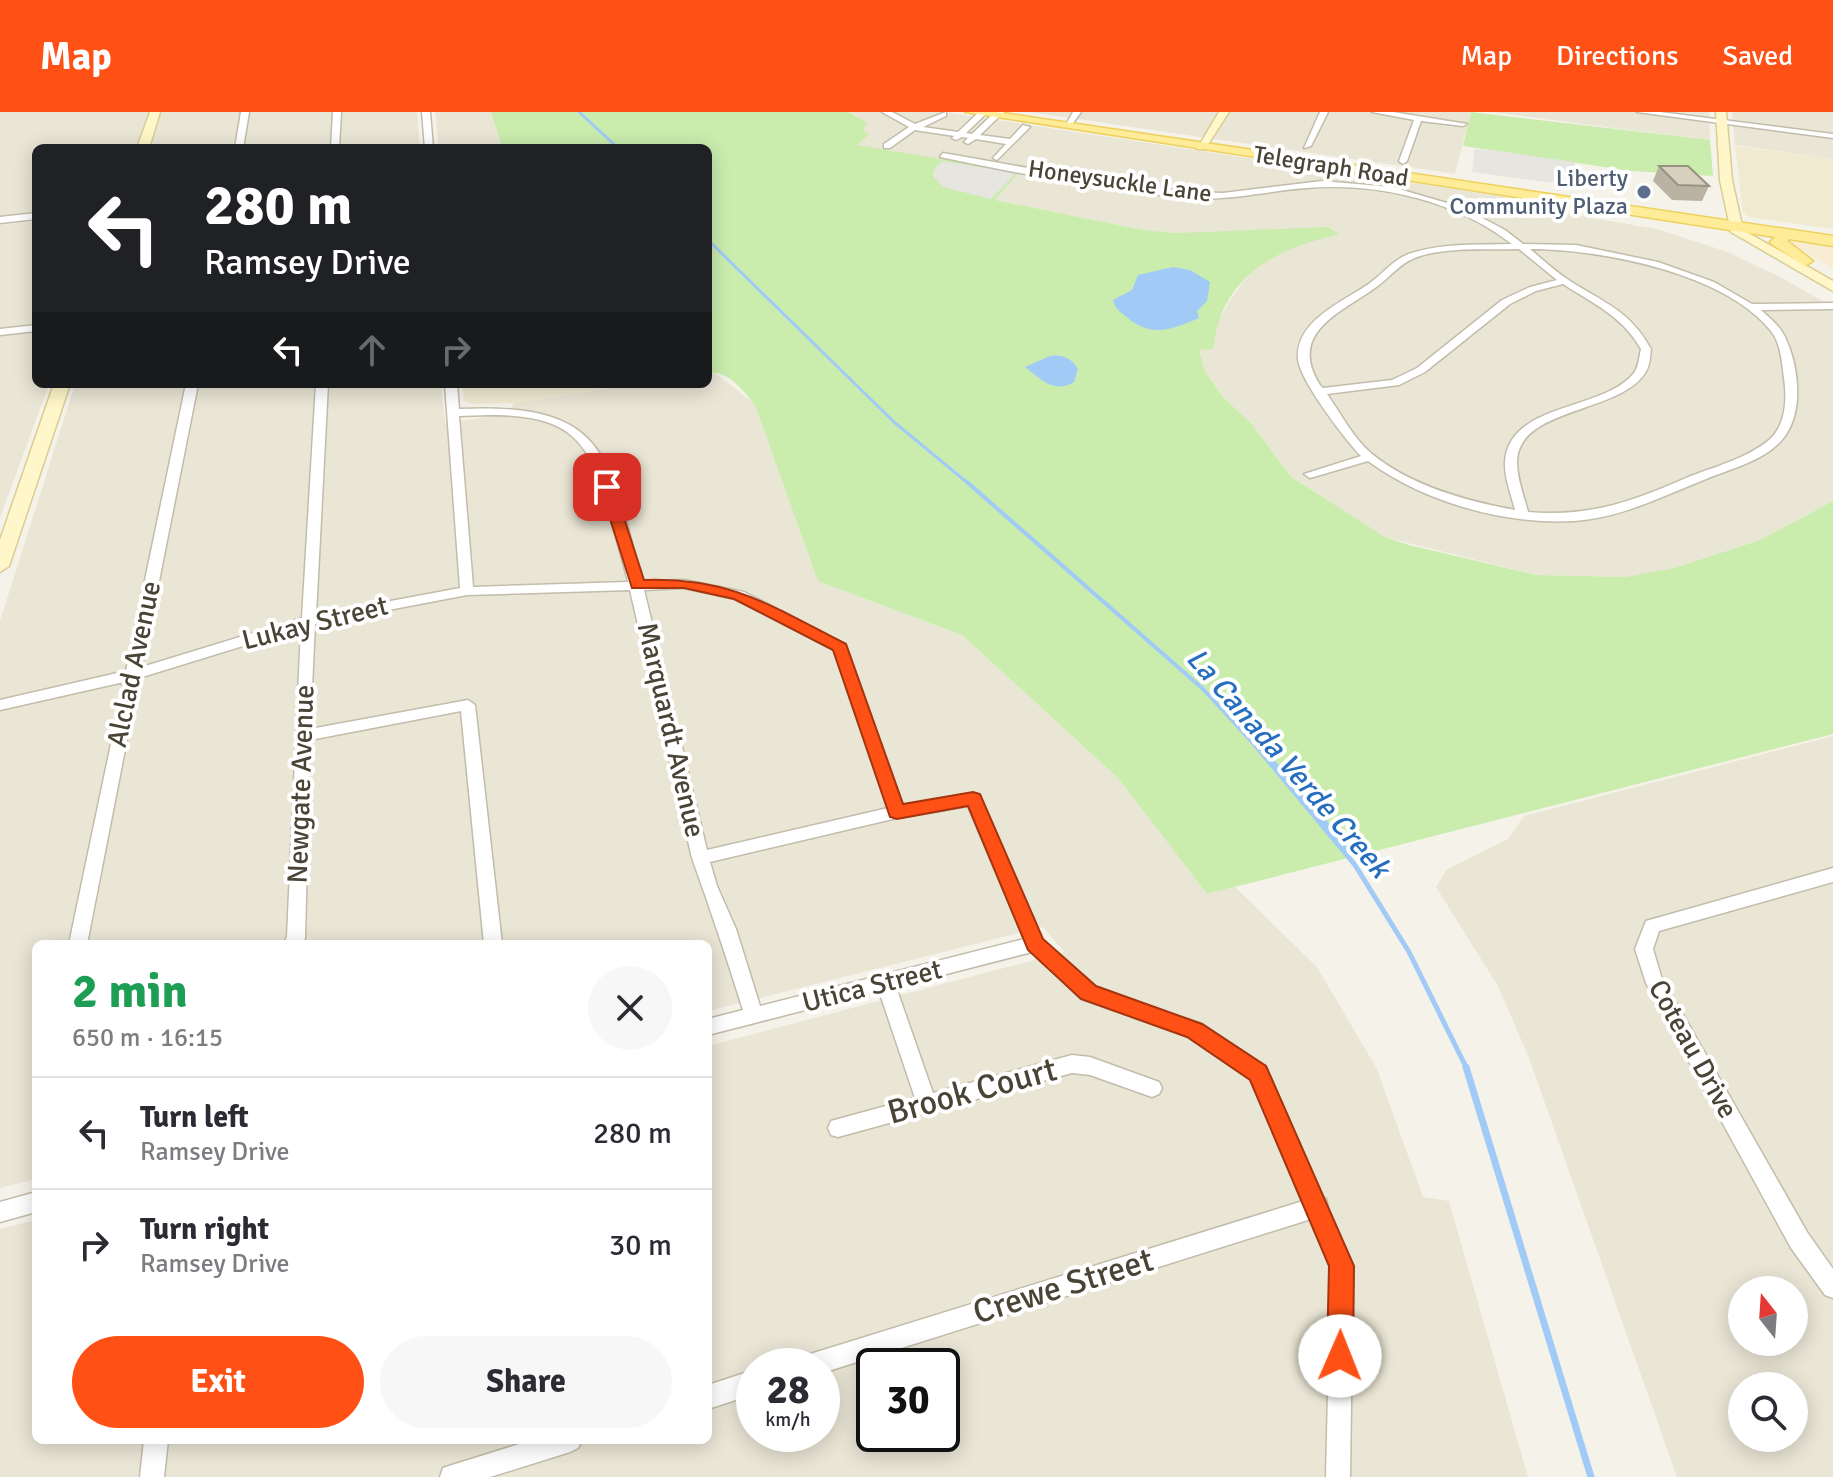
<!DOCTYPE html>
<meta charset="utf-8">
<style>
body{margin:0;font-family:Signika,sans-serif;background:#f7f7f7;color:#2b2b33;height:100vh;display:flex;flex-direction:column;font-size:30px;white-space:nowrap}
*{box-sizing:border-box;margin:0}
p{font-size:26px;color:#7c7c81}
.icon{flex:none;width:44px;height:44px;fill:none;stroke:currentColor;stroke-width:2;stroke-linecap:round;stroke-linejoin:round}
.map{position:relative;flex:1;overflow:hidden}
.sheet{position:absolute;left:32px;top:828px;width:680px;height:504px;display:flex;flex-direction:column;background:#fff;border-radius:12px;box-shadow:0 4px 20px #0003}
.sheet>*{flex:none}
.banner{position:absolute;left:32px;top:32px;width:680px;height:244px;border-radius:12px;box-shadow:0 4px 20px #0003;background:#202124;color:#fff;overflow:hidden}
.needle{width:52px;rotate:343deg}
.fabs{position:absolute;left:1728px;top:1164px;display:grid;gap:16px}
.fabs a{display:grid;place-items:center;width:80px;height:80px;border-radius:50%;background:#fff;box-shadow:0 4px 20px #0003;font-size:40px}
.speed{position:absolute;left:736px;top:1236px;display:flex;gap:16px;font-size:40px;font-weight:700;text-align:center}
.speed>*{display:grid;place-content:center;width:104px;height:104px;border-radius:50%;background:#fff;box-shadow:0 4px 20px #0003;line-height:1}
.speed small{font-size:20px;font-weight:400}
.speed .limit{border:4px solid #111;border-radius:12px;background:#fff;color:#111}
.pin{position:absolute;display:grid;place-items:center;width:68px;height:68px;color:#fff;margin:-34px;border-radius:16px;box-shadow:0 4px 12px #0006}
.me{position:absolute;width:88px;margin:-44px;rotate:1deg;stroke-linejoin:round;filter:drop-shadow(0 0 6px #0008)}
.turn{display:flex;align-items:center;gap:28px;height:168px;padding:0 40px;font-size:36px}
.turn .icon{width:104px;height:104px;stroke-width:2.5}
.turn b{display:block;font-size:56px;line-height:68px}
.lanes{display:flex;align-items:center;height:76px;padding:0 40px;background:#0003;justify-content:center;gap:40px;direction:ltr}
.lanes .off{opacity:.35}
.round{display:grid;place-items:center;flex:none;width:84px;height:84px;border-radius:42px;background:#f7f7f7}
.headline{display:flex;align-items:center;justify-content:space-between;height:136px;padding:0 40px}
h1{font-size:48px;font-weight:700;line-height:60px;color:#1e9e55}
.primary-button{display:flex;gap:16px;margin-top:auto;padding:16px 40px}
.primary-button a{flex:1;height:92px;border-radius:48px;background:#ff5016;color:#fff;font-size:32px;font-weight:700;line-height:92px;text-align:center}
.primary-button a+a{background:#f7f7f7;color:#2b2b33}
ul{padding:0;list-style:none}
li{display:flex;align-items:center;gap:24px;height:112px;padding:0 40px;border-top:2px solid #e1e1e2}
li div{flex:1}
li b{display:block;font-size:30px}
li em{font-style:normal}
header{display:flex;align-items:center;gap:48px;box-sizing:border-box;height:112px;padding:0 40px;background:#ff5016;color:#fff}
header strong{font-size:38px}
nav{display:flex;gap:44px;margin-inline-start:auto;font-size:28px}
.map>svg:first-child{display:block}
.residential{fill:#eae6d6;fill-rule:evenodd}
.commercial{fill:#f8ecd3}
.education{fill:#f0ead1}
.green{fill:#caedae}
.parking{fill:#e7e5e0}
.water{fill:#a1cbf6}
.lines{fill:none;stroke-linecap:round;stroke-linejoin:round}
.stream-far3{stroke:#a1cbf6;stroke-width:3}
.stream-far2{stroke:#a1cbf6;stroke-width:4}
.stream-far1{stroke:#a1cbf6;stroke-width:5}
.stream{stroke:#a1cbf6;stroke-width:7}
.street-casing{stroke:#c2bcaa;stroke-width:3}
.secondary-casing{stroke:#d9cd95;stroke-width:3}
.primary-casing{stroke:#edd15f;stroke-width:3}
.street{fill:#fff;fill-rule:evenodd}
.secondary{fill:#fff7c9;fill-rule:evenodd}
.primary{fill:#ffec98;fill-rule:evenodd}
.wall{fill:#bab3a3}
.building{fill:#d8d0bd;stroke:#979284;stroke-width:2}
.route{fill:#ff5016;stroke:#a6340e;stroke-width:2}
.service-dot{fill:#5c6f8a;stroke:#fff;stroke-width:3}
.labels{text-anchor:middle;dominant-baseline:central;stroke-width:8;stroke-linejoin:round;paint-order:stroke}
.far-street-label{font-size:24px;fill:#4a4436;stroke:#fff}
.far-service-label{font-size:24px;fill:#4e5e75;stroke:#fff;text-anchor:end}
.street-label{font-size:28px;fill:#4a4436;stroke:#fff}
.water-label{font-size:30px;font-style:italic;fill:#266fbf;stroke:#fff}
.near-street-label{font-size:34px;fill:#4a4436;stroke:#fff}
</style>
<header>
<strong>Map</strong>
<nav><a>Map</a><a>Directions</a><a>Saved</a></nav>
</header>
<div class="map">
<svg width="1833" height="1365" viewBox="0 0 1833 1365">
<rect width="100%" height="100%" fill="#f5f3e9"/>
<path class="residential" d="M0,0H417L420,36H36V100L0,104Z
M435,0H491L502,36H439Z
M849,0H944L1505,85L1510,92L1657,117L1725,139L1780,165L1833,195V389L1760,428L1674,456L1625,465L1537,463L1384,425L1291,365L1251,311L1222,284L1205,259L1199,238L1212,237L1215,215L1232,185L1256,153L1294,133L1338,121H1176L1143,118L994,88L1018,60L856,33L869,22L863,19L856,3Z
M1029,0H1471L1455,62Z
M1493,0H1709L1710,28L1590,13Z
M1732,0H1833V47L1735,33Z
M36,109V272H49L0,406V113Z
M715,261L755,292L819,469L962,523L1118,666L1207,782L1235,775L1317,855L1377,957L1423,1085L1449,1089L1528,1365H0V1117L36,1108V1328H708V934L1064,840L1043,815L708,899V832H36V1067L0,1076V509L75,272H441L445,311L507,302L514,291L625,274L708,272V262ZM754,1254H822V1322H754ZM874,1254H942V1322H874Z
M1833,624V1365H1677L1529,946L1498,874L1436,775L1446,758L1508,727L1524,704ZM1742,1178H1794V1230H1742ZM1742,1274H1794V1326H1742Z"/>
<path class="commercial" d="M1798,128L1833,133V157L1789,130Z"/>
<path class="education" d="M1735,34L1833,47V117L1748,105L1743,100Z
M462,272H637L514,291L472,292L465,289Z"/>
<path class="green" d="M491,0H849L867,11L863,19L870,22L857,33L1019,60L995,88L1143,118L1176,121L1328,115L1339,122C1274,138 1222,163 1213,237L1199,238L1205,259L1222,284L1251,311L1291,365L1385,425L1409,433L1537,463L1625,465L1674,456L1760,428L1833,389V622L1207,782L1118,666L962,523L818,469L755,293C743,278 728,258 708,261V36H502Z
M1471,0L1710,28L1713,64L1631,59L1463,34Z"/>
<path class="parking" d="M1484,37L1574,50L1586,70H1545L1472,60L1474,38Z
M942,49L1016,61L991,87L943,75L933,64L935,56Z"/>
<path class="water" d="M1173,155L1190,158L1210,170L1207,189L1197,199L1199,206C1169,219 1150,226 1124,203C1118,198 1115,196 1113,188L1132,178L1138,163Z
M1050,244C1061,242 1072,246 1078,257L1074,270C1055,282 1041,268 1025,255Z
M1237,605L1355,741L1350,743L1233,606Z"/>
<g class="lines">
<path class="stream-far3" d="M579,0L618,36
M708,128L894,310L969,372"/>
<path class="stream-far2" d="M967,370L1203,577L1253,631"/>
<path class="stream-far1" d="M1252,629L1355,753L1409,840L1467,957"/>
<path class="stream" d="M1466,955L1591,1365"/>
<defs>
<path id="street" d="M241,0H249L243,36H235Z
M333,0H341L339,36H331Z
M422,0H430L433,36H425Z
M882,0H892L915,12L946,0V4L923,15L958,20L979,0H988L966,21L972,22L995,0H1004L980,23L1010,27L1023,13L1030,15L997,48L993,46L1006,32L976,27L968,32L964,30L968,26L962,25L956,28L952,26L954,24L915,18L890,36H884V32L909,15Z
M1073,0H1081L1073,11H1067Z
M1320,0H1328L1311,34L1304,36Z
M1372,0H1393L1467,12L1463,14L1421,9L1407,49L1403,52L1399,49L1414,8Z
M1637,0H1660L1833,22V26Z
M943,41L1096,68L1189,80L1223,81L1322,69L1392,75L1464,96L1505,118L1523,132L1576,133L1658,150L1714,170L1752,192L1833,191V197L1761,198C1770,206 1780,214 1785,225C1799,254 1805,303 1781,329C1763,349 1731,357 1706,367C1663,384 1621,406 1574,409C1504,413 1424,390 1368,349L1310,366L1304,362L1361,344C1345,327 1300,269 1298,247C1295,208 1345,189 1370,171C1386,159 1395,145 1415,140C1446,131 1480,133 1512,132C1455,88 1377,70 1306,76C1267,79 1230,89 1191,86C1108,79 1022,62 940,45ZM1519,137L1557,168L1530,175L1502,188L1417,256L1392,268L1323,276L1320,273C1287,221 1340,201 1375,176C1391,165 1400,150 1420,144C1451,135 1487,138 1519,137ZM1530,137C1601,137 1725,161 1771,219C1781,231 1782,252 1784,266C1787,287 1786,313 1769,328C1746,347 1713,355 1686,366C1631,390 1590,405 1528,400C1524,384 1517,367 1517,350C1518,295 1619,302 1645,261C1650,254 1650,245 1651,237C1630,199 1605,191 1570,169C1556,160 1543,148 1530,137ZM1563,172C1594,192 1622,204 1641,237C1639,245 1639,254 1634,261C1604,299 1510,290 1505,349C1504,365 1511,382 1515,398C1466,389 1411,374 1372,342C1353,326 1341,302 1327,282L1399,273L1425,260L1510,192L1536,179Z
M36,101V107L0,111V105Z
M36,213V219L0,223V217Z
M186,272H198L142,555L302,506L316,272H328L316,503L460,476L445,272H457L459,297C608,290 608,343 642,469L684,468L744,480L845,532L903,693L973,681L979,683L1042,827L1094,875L1202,912L1266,955L1323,1085L1326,1087L1328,1097L1353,1154L1350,1365H1326L1331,1154L1311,1107L822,1261V1254H796L799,1246L807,1243L1303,1089L1252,967L1189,924L1081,887L1032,840L896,875L933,981L1072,943L1090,945L1159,970L1162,976L1159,982L1152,985L1090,963L1072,961L838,1025L831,1023L828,1016L831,1009L915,986L879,879L708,923V907L743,898C727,847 710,796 692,746L630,478L467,483L315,512L310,617L468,588L475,593L502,832H484L461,599L310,628L305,826L302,832H283L287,825L301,516L139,566L87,832H69L124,570L0,598V588L126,559ZM489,303C572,303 590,328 610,404C616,426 623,448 628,470L473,475L459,304ZM684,476L735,487L834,538L888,696L707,738L644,478ZM968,694L1024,827L760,894L736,817L717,774L710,750L897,706Z
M1833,756V770L1659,819L1653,837L1661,864L1807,1120L1833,1157V1186L1825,1183L1791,1136L1646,871L1635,837L1646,809Z
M36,1080V1100L0,1110V1090Z
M754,1258V1282L708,1297V1273Z
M144,1328H168L164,1365H140Z
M532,1328H582L578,1336L570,1340L490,1365H440L443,1356L452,1353Z"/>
<path id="secondary" d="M150,0H160L149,36H137Z
M1219,0H1229L1205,37H1197Z
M1716,0H1726L1732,68L1743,118L1833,169V179L1731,120L1720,68Z
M54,272H70L9,454L0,460V428Z"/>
<path id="primary" d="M965,0H996L1833,124V134L1789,127L1787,129L1813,149L1805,154L1773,133L1770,130L1775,125Z"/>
</defs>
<use href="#street" class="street-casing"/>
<use href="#secondary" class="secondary-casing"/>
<use href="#primary" class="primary-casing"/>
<use href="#street" class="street"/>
<use href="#secondary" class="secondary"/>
<use href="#primary" class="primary"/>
</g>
<path class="wall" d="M1659,54L1709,74L1702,89L1672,88L1653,69Z"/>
<path class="building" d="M1659,54H1688L1709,74L1678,73Z"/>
<path class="route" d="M607,370L614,375L644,468C731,465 771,494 846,532L903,692L973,680L980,682L1043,827L1096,874L1202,912L1266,954L1354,1154L1353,1244L1349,1253L1340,1257L1331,1253L1327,1244L1329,1154L1250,968L1187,925L1081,887L1028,838L968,694L897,707L890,705L833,538L734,487L684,476H632L600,375Z"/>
<circle class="service-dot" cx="1644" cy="80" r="8"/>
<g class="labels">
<g class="far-street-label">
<text transform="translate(1331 54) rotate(9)">Telegraph Road</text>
<text transform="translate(1120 69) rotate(8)">Honeysuckle Lane</text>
</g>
<g class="far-service-label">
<text x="1628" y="66">Liberty<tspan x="1628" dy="28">Community Plaza</tspan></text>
</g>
<g class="street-label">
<text transform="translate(315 511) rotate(-14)">Lukay Street</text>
<text transform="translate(134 552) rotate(-78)">Alclad Avenue</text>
<text transform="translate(671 618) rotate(77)">Marquardt Avenue</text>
<text transform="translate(301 672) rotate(-88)">Newgate Avenue</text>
<text transform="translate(872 874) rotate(-14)">Utica Street</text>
<text transform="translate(1693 937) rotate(61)">Coteau Drive</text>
</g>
<g class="water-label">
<text transform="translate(1288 651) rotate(49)">La Canada Verde Creek</text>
</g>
<g class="near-street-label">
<text transform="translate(972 979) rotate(-15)">Brook Court</text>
<text transform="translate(1063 1174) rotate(-17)">Crewe Street</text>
</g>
</g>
</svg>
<div class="fabs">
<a><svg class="needle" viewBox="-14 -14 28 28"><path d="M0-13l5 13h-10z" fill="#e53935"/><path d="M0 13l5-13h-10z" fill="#7c7c81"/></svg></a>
<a><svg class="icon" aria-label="search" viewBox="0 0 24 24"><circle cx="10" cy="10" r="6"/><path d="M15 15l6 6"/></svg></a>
</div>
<div class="speed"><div>28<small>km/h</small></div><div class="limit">30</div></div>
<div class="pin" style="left:607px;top:375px;background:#d93025"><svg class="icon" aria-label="arrive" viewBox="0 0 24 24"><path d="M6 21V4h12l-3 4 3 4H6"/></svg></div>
<svg class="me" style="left:1340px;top:1244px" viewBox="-20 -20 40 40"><circle r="19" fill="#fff"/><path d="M0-13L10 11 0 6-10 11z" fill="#ff5016"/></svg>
<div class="banner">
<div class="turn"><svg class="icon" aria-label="left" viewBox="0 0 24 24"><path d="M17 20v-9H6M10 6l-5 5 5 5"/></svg><div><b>280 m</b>Ramsey Drive</div></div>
<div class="lanes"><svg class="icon" aria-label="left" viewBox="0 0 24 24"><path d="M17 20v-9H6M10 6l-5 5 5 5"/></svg><svg class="icon off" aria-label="ahead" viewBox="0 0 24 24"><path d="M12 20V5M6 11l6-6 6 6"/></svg><svg class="icon off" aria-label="right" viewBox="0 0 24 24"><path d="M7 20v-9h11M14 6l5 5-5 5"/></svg></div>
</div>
<section class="sheet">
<div class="headline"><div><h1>2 min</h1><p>650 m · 16:15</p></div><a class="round"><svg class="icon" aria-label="close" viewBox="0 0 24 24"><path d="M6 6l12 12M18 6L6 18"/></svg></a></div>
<ul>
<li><svg class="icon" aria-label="left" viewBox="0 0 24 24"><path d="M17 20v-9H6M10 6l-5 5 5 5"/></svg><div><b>Turn left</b><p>Ramsey Drive</p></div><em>280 m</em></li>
<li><svg class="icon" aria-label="right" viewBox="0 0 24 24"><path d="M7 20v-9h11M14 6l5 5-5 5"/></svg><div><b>Turn right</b><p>Ramsey Drive</p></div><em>30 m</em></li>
</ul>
<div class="primary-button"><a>Exit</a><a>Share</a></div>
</section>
</div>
